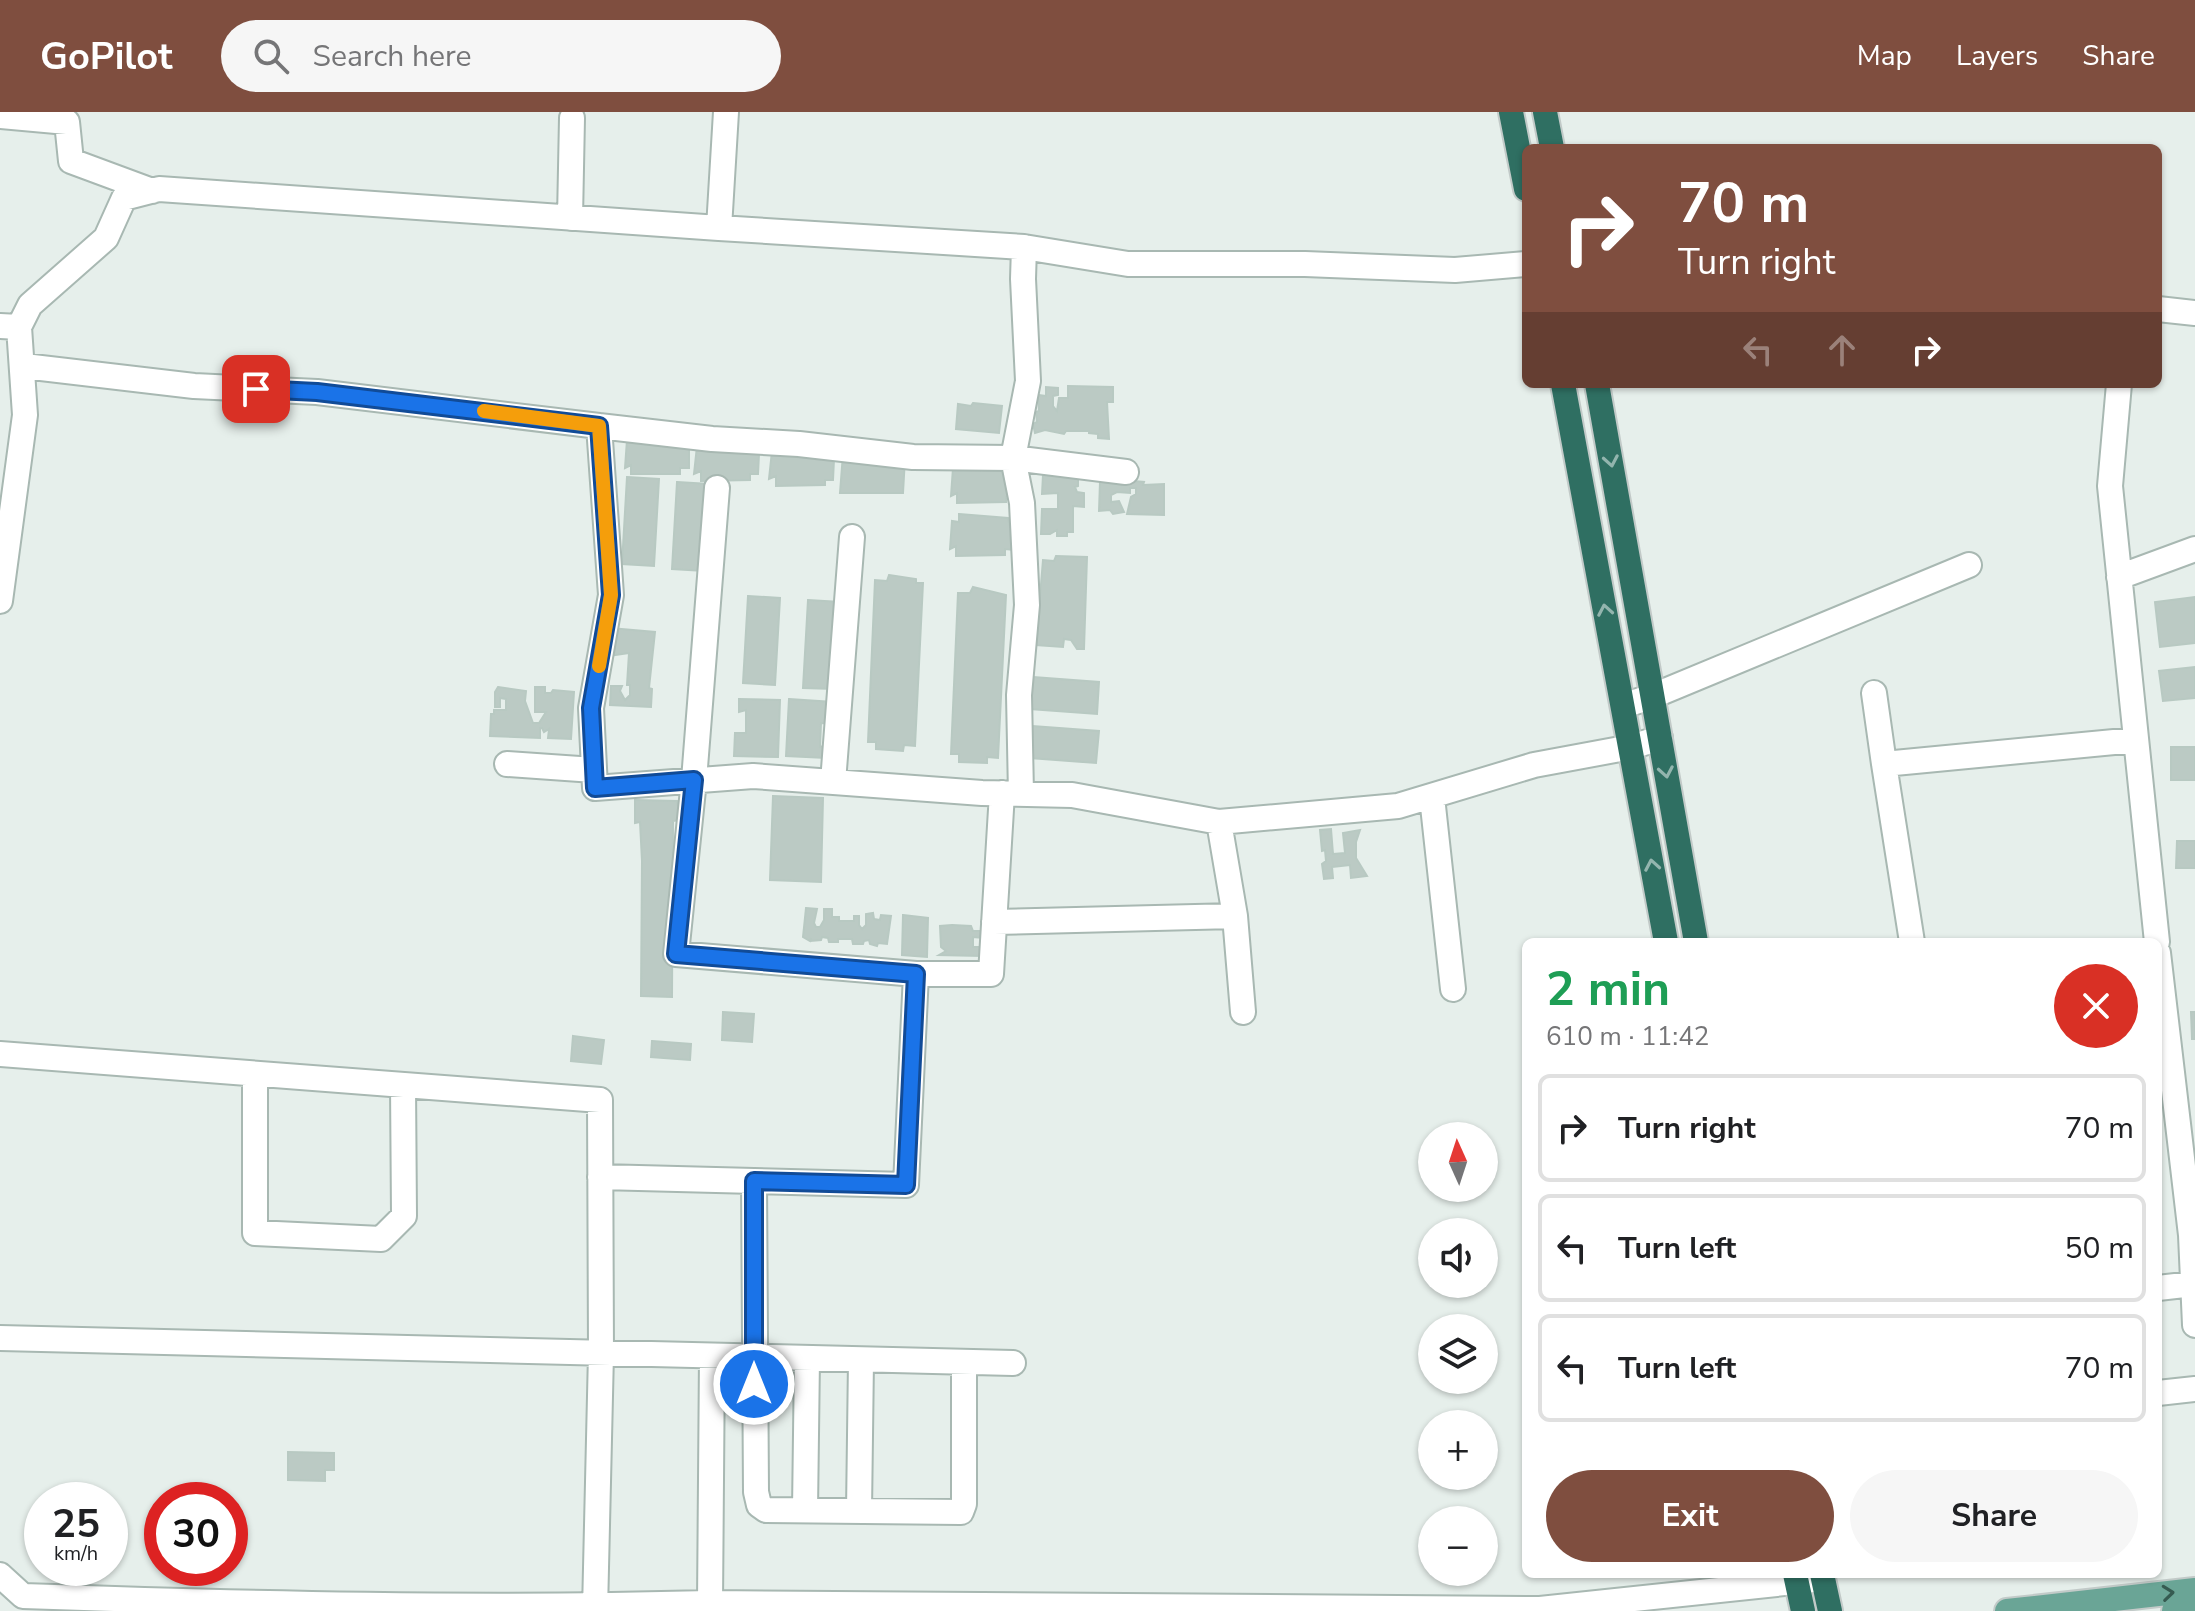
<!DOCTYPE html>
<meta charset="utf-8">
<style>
body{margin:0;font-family:"Nunito Sans",sans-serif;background:#f6f6f6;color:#202124;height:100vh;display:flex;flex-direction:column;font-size:30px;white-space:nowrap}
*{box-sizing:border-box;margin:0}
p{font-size:26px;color:#757577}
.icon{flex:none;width:44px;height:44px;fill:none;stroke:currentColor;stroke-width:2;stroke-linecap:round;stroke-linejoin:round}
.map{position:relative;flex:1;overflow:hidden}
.side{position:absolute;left:1522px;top:826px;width:640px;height:640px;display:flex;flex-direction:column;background:#fff;border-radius:12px;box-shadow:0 2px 6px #0004}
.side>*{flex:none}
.hud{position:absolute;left:1522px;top:32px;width:640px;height:244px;border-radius:12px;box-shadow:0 2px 6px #0004;background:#7f4e3f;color:#fff;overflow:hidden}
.needle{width:52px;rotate:357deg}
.fabs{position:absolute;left:1418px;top:1010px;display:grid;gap:16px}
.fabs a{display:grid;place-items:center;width:80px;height:80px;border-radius:50%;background:#fff;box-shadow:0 2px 6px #0004;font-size:40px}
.speed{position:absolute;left:24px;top:1370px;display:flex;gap:16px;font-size:40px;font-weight:700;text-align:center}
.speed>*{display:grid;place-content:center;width:104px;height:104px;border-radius:50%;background:#fff;box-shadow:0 2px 6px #0004;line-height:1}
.speed small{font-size:20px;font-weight:400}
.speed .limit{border:12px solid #d22;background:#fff;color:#111}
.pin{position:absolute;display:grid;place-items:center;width:68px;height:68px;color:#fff;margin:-34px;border-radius:16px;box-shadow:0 4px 12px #0006}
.me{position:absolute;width:88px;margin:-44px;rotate:0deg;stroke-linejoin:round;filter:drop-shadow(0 0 6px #0008)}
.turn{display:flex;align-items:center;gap:28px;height:168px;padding:0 24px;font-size:36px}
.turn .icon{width:104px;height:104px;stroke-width:2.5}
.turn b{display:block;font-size:56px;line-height:68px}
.lanes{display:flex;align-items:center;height:76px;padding:0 24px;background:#0003;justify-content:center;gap:40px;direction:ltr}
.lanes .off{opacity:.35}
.round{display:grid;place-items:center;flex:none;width:84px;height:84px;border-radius:42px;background:#f6f6f6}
.summary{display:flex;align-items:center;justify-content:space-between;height:136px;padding:0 24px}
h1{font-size:48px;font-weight:700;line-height:60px;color:#1e9e55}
.action{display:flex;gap:16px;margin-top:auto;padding:16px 24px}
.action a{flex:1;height:92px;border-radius:48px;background:#7f4e3f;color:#fff;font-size:32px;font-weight:700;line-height:92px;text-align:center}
.action a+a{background:#f6f6f6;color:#202124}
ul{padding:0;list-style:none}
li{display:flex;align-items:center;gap:24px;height:108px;margin:0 16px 12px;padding:0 8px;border:4px solid #e0e0e0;border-radius:12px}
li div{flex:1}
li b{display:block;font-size:30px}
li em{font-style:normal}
header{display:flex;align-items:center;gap:48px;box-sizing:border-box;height:112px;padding:0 40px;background:#7f4e3f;color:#fff}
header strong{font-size:38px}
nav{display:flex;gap:44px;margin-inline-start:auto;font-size:28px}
.search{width:560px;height:72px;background:#f6f6f6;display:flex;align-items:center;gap:20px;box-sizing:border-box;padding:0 28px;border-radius:44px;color:#757577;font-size:30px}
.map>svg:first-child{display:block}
.building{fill:#bbcac4;stroke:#b8c9c2;stroke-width:2}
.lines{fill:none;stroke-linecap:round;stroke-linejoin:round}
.minor-casing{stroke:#a8b8b2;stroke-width:28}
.major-casing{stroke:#c2cac8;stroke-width:28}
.highway-casing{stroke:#c2cac8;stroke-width:28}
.minor{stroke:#fff;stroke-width:24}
.major{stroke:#6aa596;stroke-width:24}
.highway{stroke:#2f6f62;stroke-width:24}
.oneway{stroke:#93b5ae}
.oneway2{stroke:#365b51}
.route-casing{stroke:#114b97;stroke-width:20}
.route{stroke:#1a73e8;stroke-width:14}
.slow{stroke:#f59e0b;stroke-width:14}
</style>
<header>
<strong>GoPilot</strong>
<div class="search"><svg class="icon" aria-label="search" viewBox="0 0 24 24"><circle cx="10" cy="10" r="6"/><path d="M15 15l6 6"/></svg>Search here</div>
<nav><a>Map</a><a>Layers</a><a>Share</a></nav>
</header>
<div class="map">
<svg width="2195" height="1499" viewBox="0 0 2195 1499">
<rect width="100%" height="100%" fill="#e6efeb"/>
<path class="building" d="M1068,274L1113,275V290H1107L1109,327L1098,326V322L1089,321V319H1066L1064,322L1045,318L1035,321L1033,312L1037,310L1036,300L1039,299L1038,283L1046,284V275L1058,276V283L1053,284V294L1057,299L1059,286H1068Z
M973,291L1002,294L999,321L956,317L958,292L971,294Z
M627,328L689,336V356H680V362H631V353L625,356Z
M697,334L759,342L758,362H750V368L701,369V359L694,362Z
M772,339L834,347L833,368H825V373L776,374V364L769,367Z
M843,342L905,346L903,381H840Z
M1009,353L1015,384L1006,385V390L957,391V381L951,384L953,356Z
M1043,363L1078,365V374L1075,375L1077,380L1084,381V395L1073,394V420H1067V424H1057V418L1050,422H1041L1042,397H1058V381L1042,382Z
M627,365L659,367L654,454L622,452Z
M1111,367L1119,369L1118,372L1121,373L1122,368L1144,370L1143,373L1164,372V403L1127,402L1131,385L1136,382V376H1130V381L1117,380L1111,383V390L1119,389L1124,400L1113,402L1110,398L1099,399L1100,370H1111Z
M677,370L709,372L704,459L672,457Z
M959,402L1008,406L1010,415L1014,417V438L1005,437V443L956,444V434L950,437L952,409L959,410Z
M1056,444L1087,445L1084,537H1077L1071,528L1064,527L1063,535L1036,533L1043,448L1054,449Z
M889,463L916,467V471H923L915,634L904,633L903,639L876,637V630H868L875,468L887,469Z
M973,475L1006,483L998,646L987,645V651L959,650V642H951L958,481H970Z
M748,484L780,486L775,573L743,571Z
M2195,485V531L2160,535L2155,490Z
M808,488L840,490L835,577L803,576Z
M610,516L655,520L649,576L652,577L651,595L610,593L611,574H622L620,579L625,588L630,583V573H627L629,541L608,544Z
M2195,555V586L2163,589L2159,559Z
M1033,565L1099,570L1097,602L1030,597Z
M498,575L526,579L525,589L533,611H539L546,600H535V575H545V581H551L553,578L574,580L571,627L548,626L549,617L544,620L542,616H540V626L490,624L491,602H494V598H506V587L500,586V595H495V580Z
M739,587L780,588L778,645L734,644L735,621H746V598L739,600Z
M789,587L833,590L832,612L821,611L820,635L827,633L826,646L786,644Z
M1032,614L1099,619L1096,651L1030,646Z
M2171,635H2195V668H2171Z
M773,684L823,686L821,770L770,768Z
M635,688L677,689L680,708L673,709L672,885L641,884L642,749L640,710L635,711Z
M1331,717L1333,742L1345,741L1343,721L1360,718L1356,730V746L1367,764L1351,766L1350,753L1332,755L1333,766L1324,767L1322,752L1326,749L1325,738L1322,739L1320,718Z
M2177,729H2195V756H2176Z
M806,796L817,797L814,811L816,815H820L824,808V797H832V805H839V809H854V804H859V813L862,817L866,813V802L873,801L874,807L880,808L881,803L891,804L887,832L878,831L877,834L870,832L869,828L864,829L863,832H853L852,827H838V830H829L828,826L822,825L821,828L811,829V826L810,829L803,825Z
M903,803L928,806L927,845L902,843Z
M952,813L971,814L973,819H984L983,826L973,825V835H982V844L939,843L946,839L941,835L940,814Z
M723,900L754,902L752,930L722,928Z
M2191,900H2195V927H2192Z
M573,924L604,928L601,952L571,949Z
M652,929L691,932L690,948L651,945Z
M288,1340L334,1341V1358H325V1369L288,1368Z"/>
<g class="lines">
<defs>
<path id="minor" d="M726,0L719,116L1024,135
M0,4L67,10L71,49L152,79
M570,106L572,6
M2158,197L2195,201
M0,214L19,215L25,303L0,489
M19,215L30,193L106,126L124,86L159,77L719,116
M24,254L194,274L317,280L599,314L611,483L591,596L595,676L753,664L982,681L1072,683L1219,710L1398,694L1534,653L1631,635L1660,626
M2119,272L2110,374L2157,830
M599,314L712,327L799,332L913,345L1013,346L1126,360
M2119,465L2195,437
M1874,581L1884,652L2135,628
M1623,594L1653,584L1969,453
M507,652L594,658
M1884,652L1912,830
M833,670L852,425
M1021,682L1019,583L1027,493L1022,391L1013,346L1028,269L1023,167L1024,135L1128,152H1305L1455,158L1526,152
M1432,685L1453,877
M1219,710L1235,804L1243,900
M994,810L1235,804
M2158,841L2191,1123L2195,1213
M916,862H991L1002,681
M0,942L600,988L601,1241L595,1499
M255,962V1121L381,1127L404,1104L403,973
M600,1065L906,1073L916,862L676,842L694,668L717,376
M754,1069L756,1380L759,1393L766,1398L961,1400L964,1392V1250
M2158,1176L2193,1172
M0,1226L1013,1251
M2158,1281L2195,1277
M805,1398L807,1246
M859,1399L861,1248
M0,1463L23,1484C252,1492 481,1497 710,1491L1540,1497L1823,1467
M710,1491L712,1244"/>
<path id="major" d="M2007,1499L2195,1478
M2174,1499L2195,1497"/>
<path id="highway" d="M1511,0L1526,77
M1545,0L1552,36
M1563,272L1666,830
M1597,272L1696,830
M1795,1462L1803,1499
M1822,1462L1830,1499"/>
</defs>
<use href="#minor" class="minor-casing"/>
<use href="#major" class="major-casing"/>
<use href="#highway" class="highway-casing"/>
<use href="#minor" class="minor"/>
<use href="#major" class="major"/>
<use href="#highway" class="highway"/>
</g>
<defs><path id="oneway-chevron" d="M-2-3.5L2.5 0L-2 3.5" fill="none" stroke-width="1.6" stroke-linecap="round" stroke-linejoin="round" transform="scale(2)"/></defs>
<g class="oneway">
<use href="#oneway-chevron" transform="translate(1611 349) rotate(80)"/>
<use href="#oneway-chevron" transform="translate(1605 498) rotate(-100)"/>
<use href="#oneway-chevron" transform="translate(1666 660) rotate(80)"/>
<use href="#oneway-chevron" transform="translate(1652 753) rotate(-100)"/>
</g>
<use class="oneway2" href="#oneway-chevron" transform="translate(2168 1481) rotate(-6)"/>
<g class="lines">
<defs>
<path id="route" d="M256,277L317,280L599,314L611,483L591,596L595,676L694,668L676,842L916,862L906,1073L754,1069V1272"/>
</defs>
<use href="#route" class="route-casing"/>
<use href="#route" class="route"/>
<path class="slow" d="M484,299L599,314L611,483L599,554"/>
</g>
</svg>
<div class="fabs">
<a><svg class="needle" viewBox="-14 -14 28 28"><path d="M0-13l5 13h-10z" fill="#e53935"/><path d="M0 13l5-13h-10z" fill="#757577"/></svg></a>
<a><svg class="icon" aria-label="sound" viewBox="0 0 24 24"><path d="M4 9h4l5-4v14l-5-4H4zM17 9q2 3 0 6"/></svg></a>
<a><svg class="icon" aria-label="layers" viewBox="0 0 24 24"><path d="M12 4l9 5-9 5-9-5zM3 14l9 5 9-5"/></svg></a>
<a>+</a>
<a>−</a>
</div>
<div class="speed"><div>25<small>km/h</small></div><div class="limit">30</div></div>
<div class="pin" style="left:256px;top:277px;background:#d93025"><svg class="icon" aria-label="arrive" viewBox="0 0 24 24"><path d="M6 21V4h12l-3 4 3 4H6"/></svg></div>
<svg class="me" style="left:754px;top:1272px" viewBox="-20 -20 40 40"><circle r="17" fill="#1a73e8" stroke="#fff" stroke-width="3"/><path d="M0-11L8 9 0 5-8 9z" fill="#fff"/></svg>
<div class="hud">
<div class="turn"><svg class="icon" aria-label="right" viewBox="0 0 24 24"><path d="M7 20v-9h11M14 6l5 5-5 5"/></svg><div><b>70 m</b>Turn right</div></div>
<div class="lanes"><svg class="icon off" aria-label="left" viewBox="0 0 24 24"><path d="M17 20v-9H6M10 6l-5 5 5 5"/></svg><svg class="icon off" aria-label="ahead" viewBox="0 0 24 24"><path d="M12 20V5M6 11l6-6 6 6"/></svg><svg class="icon" aria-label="right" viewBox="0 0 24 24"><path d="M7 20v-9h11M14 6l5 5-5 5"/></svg></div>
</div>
<section class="side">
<div class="summary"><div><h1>2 min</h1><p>610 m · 11:42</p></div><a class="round" style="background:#d93025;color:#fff"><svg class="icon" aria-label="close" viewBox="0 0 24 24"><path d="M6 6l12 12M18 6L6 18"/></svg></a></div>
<ul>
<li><svg class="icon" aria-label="right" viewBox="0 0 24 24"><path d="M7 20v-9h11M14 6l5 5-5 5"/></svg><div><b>Turn right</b></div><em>70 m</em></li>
<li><svg class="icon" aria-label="left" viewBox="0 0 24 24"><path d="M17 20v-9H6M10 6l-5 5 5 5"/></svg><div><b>Turn left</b></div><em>50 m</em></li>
<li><svg class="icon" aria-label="left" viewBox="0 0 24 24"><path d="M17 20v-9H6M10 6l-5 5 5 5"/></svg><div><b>Turn left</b></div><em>70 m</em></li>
</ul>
<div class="action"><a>Exit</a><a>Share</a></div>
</section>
</div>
